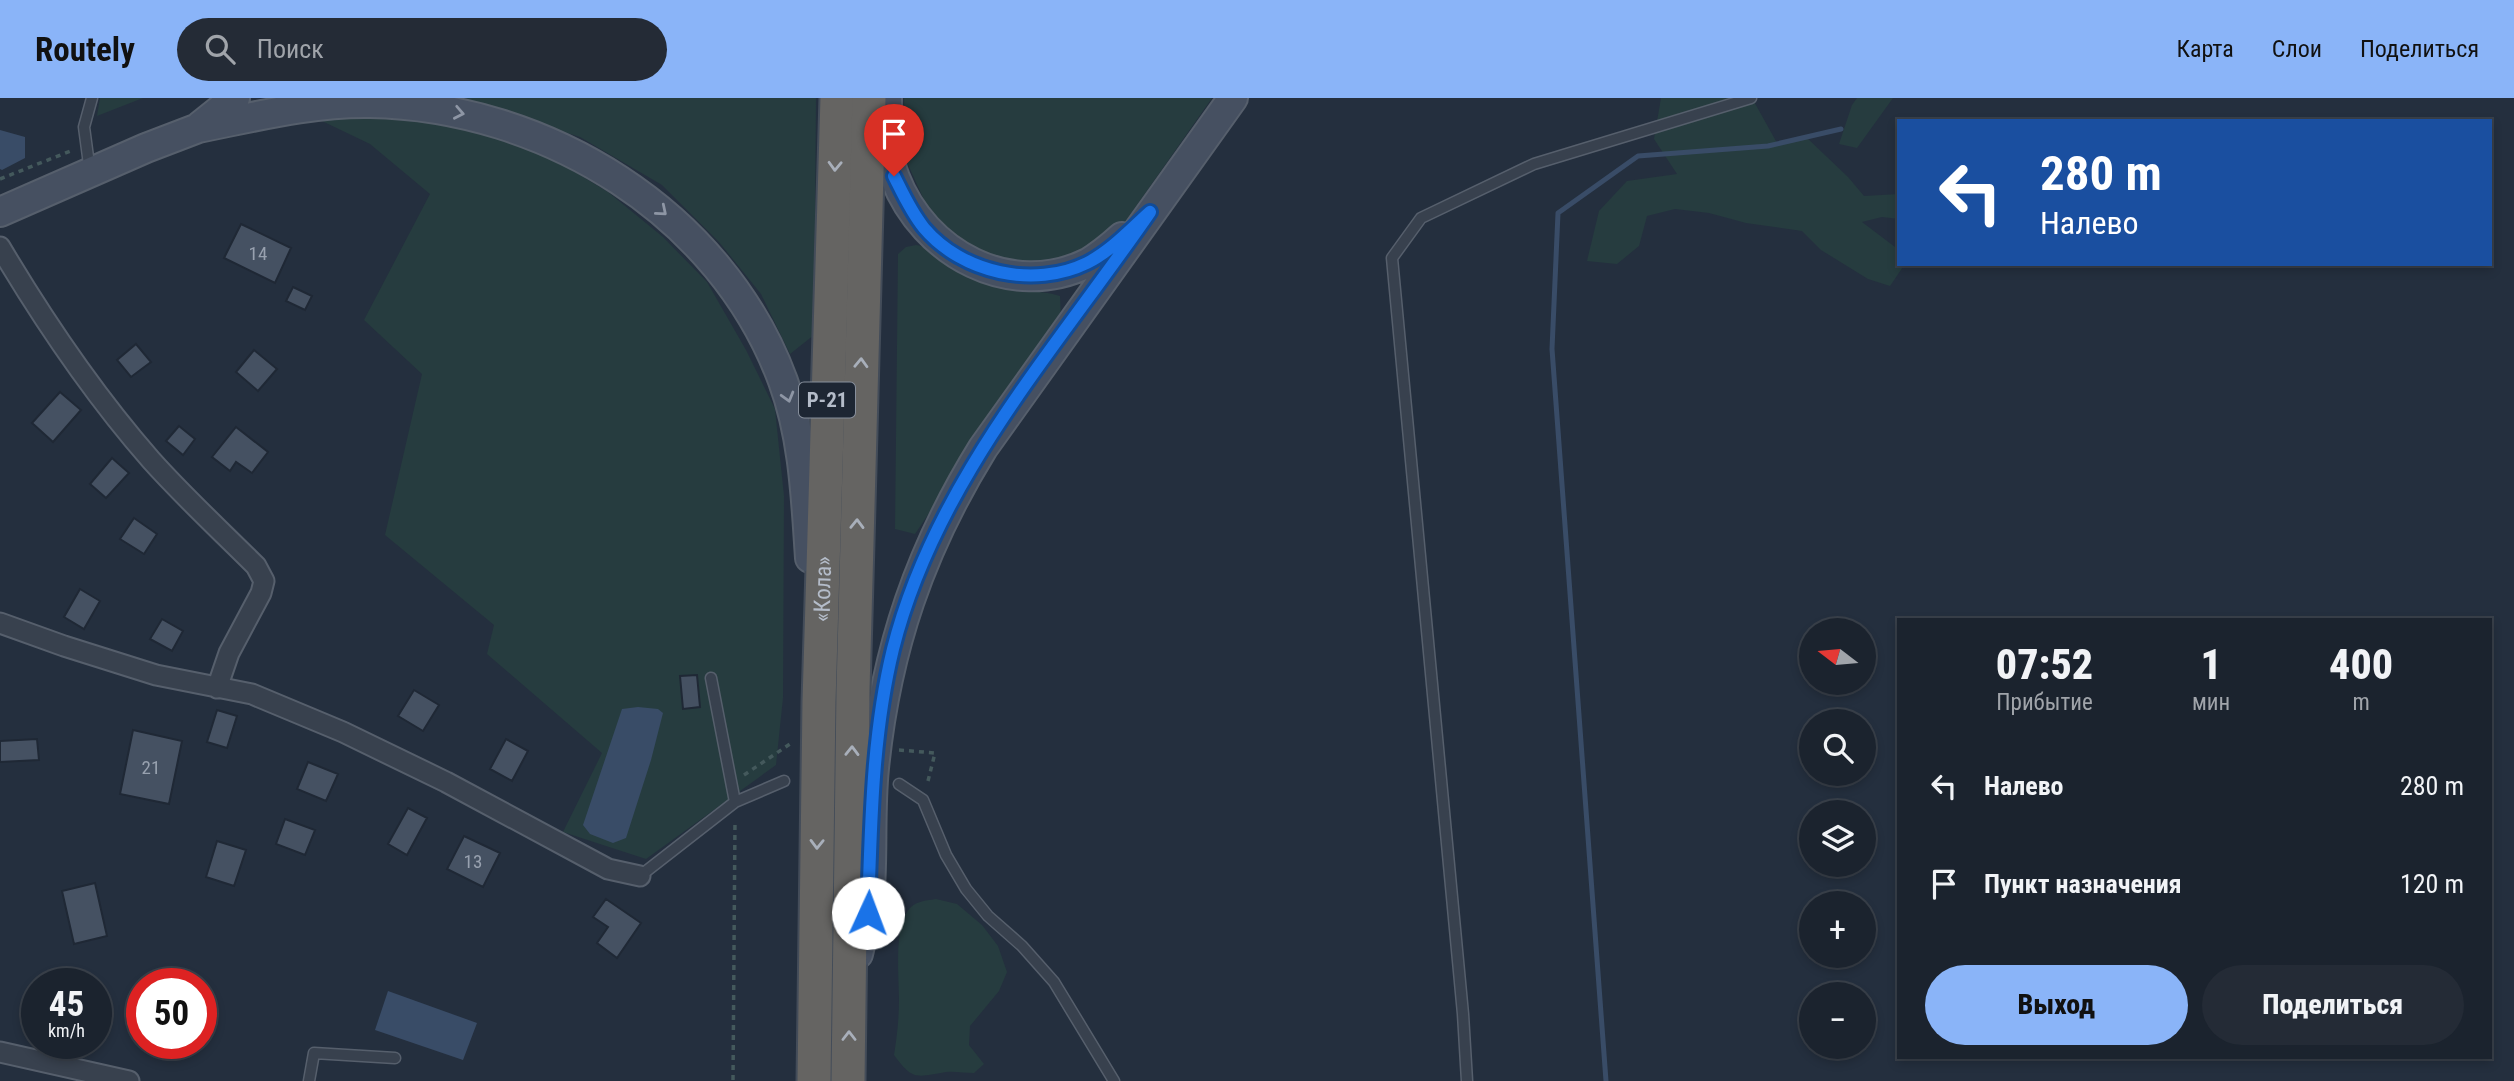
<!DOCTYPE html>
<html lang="ru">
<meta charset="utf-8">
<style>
body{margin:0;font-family:"Roboto Condensed",sans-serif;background:#242b36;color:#f1f3f6;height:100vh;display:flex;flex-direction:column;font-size:26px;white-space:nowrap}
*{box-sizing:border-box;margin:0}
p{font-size:23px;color:#a0a4aa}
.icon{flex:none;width:38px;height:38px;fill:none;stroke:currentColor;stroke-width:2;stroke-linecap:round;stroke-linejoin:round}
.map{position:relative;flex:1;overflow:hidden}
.panel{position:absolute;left:1897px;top:520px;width:595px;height:441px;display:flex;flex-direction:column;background:#1b232e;border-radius:0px;box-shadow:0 4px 10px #0003,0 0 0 2px #39404a}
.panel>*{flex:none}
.hud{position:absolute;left:1897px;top:21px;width:595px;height:147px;border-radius:0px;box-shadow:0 4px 10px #0003,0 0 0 2px #39404a;background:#1a4fa0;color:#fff;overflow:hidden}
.needle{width:46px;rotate:286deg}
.controls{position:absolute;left:1799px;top:520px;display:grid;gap:14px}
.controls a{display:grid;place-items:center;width:77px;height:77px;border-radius:50%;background:#1b232e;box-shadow:0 4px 10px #0003,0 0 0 2px #39404a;font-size:35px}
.speed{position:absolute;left:21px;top:870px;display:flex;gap:14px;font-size:35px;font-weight:700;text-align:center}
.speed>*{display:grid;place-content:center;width:91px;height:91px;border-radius:50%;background:#1b232e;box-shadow:0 4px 10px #0003,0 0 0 2px #39404a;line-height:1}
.speed small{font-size:18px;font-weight:400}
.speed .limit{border:10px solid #d22;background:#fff;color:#111}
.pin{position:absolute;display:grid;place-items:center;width:60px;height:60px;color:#fff;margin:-72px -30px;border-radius:50% 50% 50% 0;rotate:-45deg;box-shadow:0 0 7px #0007}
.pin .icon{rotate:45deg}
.me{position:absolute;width:77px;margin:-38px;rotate:2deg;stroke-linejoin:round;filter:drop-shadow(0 0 5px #0008)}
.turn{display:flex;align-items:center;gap:24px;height:147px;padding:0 28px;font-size:32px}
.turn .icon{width:91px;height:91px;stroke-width:2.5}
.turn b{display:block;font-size:49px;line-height:60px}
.eta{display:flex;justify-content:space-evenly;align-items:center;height:119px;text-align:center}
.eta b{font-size:42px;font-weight:800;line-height:49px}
.action{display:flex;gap:14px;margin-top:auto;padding:14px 28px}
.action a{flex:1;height:80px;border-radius:42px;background:#8ab4f8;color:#111;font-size:28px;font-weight:800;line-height:80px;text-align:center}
.action a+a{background:#242b36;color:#f1f3f6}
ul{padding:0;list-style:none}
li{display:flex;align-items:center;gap:21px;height:98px;padding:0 28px}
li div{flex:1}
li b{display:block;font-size:26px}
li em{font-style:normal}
header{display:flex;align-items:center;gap:42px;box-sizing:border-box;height:98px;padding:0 35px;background:#8ab4f8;color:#111}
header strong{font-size:33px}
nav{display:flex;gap:38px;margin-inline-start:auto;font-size:24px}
.search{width:490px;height:63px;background:#242b36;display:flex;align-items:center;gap:18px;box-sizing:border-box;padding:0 24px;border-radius:38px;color:#a0a4aa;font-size:26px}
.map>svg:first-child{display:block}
.green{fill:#263c3f}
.water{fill:#394c67}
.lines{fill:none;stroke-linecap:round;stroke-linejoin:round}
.stream{stroke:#394c67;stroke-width:5}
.building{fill:#455162;stroke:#1f2835;stroke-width:2}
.service-casing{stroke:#565f6c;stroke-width:13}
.minor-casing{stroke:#565f6c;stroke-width:23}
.secondary-casing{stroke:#565f6c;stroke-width:32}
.trunk-casing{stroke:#434c59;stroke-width:37}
.path{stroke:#44595c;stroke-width:3.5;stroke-dasharray:5 5;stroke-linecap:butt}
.service{stroke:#38414e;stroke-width:10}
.minor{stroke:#38414e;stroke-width:19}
.secondary{stroke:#465061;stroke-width:28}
.trunk{stroke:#656462;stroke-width:33}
.oneway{stroke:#8e96a5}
.oneway2{stroke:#a8afba}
.route-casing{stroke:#114b97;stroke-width:18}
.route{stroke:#1a73e8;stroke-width:12}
.labels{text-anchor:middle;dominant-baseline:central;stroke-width:7;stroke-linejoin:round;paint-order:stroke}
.number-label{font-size:19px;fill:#98a1af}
.shield{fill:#1d2633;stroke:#878f9c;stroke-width:2}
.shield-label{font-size:21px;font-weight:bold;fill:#b4bcc9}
.street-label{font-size:23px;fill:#b4bcc9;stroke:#1d2633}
</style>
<header>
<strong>Routely</strong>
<div class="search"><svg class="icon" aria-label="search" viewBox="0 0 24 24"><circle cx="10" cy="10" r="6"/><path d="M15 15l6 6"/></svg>Поиск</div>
<nav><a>Карта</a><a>Слои</a><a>Поделиться</a></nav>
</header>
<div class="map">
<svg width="2514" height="983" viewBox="0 0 2514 983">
<rect width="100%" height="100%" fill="#242f3e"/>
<path class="green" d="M100,0H143L97,18Z
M447,0H816L814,237L790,256L761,196L719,144L662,87L580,39L482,8Z
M904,0H1212L1113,141L1069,162L1033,167L973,152L930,115L905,60Z
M1661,0H1752L1777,45L1806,39L1848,79L1864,98L1899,96V121L1882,119L1862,124L1899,152V166H1905L1890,188L1868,181L1821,152L1802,133L1746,125L1709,115L1675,111L1647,118L1639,148L1617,166L1587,163L1599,113L1627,83L1677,76L1654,41Z
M1857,0H1893L1857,50L1839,46L1852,7Z
M379,16L444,18L532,48L608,94L663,139L707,184L746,252L775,311L784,398L783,600L776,667L646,761L563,734L602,655L487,556L494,527L385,437L422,276L364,222L430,96L370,46L322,23Z
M916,147C932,149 939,164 952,171C973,182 1004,191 1027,193C1039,194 1048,194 1060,198L1061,220L915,436L895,431L898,156L906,149Z
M936,801L957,806L982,827L998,848L1007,874L999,893L970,928L969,947L984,966L974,975C965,975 955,973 946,974C916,979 913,983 894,957C897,939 899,920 899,902C899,879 894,834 907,814C914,803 924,803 936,801Z"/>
<path class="water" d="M0,32L25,39V60L2,72L0,71Z
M638,609L658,611L663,615L651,662L626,740L613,745L590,736L583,727L622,611Z
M388,893L477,925L463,962L375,932Z"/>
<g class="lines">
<path class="stream" d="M1606,983L1552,251L1558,115L1638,58L1768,48L1841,31"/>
</g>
<path class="building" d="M241,126L291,150L275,185L224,160Z
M293,189L312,198L305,212L286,203Z
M136,246L151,264L131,279L117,262Z
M254,252L277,271L258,293L236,274Z
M60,294L81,312L53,344L32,325Z
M179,328L195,341L183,357L166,343Z
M236,329L268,354L252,375L236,364L230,373L212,359Z
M112,360L129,375L106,400L90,386Z
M134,420L157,436L144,456L120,441Z
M80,491L100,503L84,531L64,519Z
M162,521L183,533L172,553L150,541Z
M697,577L700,609L683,611L680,578Z
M414,592L439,607L423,633L398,618Z
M217,612L237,618L227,650L207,644Z
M133,632L182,643L169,706L120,696Z
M37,641L39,662L0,664V643Z
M506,641L528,653L512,683L490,671Z
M308,664L338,676L326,703L297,691Z
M408,710L427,720L407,757L388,746Z
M285,721L315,732L305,757L276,746Z
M464,738L500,755L483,789L447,771Z
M217,743L246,752L234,788L206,779Z
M95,785L107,838L74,846L62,793Z
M606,801L641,825L617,860L597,845L608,829L593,819Z"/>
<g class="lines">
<defs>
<path id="service" d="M90,74L84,29L92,0
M711,580L735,704
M899,686L923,702L946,757L966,791L988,818L1022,848L1054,884L1114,983
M640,778L735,704L784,683
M309,983L314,955L395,960
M1467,983L1463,916L1392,160L1421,120L1534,66L1751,0"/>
<path id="minor" d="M0,149C44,223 94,297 151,362C184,399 221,433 256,468L264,483L261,495L229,555L217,590
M0,525L64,548L156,577L252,596L343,634L446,684L608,771L640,778
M0,954L129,983"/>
<path id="secondary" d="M887,0C887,27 885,55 895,80C924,155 1010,203 1088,165C1100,158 1112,148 1122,139
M200,28L235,0
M198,30C254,19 312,4 370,5C546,8 721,115 783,283C804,340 806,401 810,460
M0,114L146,50L214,24
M858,856C861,842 866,828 868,814C874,767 869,718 874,670C886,551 920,452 983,350L1233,0"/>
<g id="trunk">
<path id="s1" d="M814,983L819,604L837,0"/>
<path d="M848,983L853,592L869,0"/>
</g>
</defs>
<use href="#service" class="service-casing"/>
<use href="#minor" class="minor-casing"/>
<use href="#secondary" class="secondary-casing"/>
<use href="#trunk" class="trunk-casing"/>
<path class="path" d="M0,81L73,52
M899,652L935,655L927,687
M744,677L793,644
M733,982L735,722"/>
<use href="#service" class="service"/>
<use href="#minor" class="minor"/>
<use href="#secondary" class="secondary"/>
<use href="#trunk" class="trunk"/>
</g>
<defs><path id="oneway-chevron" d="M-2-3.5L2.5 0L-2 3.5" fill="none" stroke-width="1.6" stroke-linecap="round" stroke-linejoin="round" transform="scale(1.75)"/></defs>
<g class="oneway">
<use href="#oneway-chevron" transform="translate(459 15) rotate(11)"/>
<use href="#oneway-chevron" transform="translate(662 113) rotate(40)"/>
<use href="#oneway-chevron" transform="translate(788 299) rotate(74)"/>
</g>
<g class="oneway2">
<use href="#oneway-chevron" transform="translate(835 68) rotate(92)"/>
<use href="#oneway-chevron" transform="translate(861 265) rotate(-88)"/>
<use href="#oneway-chevron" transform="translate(857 426) rotate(-89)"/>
<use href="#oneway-chevron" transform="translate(852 653) rotate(-89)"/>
<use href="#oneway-chevron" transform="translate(817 746) rotate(91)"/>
<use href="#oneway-chevron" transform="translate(849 938) rotate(-90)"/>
</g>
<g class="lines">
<defs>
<path id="route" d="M868,815C871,726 872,637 893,551C935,384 1055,252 1150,114C1131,131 1111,153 1087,165C1034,191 962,175 924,130C911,114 903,96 894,78"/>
</defs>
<use href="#route" class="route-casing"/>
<use href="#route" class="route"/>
</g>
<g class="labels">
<g class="number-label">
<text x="258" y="155">14</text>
<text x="151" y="669">21</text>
<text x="473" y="763">13</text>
</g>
<rect class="shield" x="799" y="284.5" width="56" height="35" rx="5"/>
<g class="shield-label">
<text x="827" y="302">Р-21</text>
</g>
<g class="street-label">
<text stroke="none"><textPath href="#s1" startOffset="492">«Кола»</textPath></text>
</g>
</g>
</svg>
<div class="controls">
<a><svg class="needle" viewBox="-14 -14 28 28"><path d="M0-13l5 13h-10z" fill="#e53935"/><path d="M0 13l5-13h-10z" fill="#a0a4aa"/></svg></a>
<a><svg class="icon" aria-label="search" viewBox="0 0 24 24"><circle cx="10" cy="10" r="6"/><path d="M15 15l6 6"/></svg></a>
<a><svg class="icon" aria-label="layers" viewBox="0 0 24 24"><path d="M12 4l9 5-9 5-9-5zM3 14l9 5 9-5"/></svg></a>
<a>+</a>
<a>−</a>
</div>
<div class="speed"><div>45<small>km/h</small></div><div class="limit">50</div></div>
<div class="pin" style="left:894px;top:78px;background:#d93025"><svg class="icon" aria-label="arrive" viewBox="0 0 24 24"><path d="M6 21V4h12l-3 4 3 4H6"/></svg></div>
<svg class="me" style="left:868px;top:815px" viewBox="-20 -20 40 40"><circle r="19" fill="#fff"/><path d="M0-13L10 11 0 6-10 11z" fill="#1a73e8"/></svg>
<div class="hud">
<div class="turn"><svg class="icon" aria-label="left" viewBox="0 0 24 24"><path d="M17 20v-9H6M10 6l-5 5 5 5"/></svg><div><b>280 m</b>Налево</div></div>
</div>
<section class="panel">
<div class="eta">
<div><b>07:52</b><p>Прибытие</p></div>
<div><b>1</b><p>мин</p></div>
<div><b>400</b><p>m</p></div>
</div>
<ul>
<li><svg class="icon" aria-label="left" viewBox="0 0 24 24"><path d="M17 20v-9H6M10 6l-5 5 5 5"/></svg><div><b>Налево</b></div><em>280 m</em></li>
<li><svg class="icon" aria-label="arrive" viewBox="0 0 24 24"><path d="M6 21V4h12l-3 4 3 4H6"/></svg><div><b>Пункт назначения</b></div><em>120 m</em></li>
</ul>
<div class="action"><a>Выход</a><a>Поделиться</a></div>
</section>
</div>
